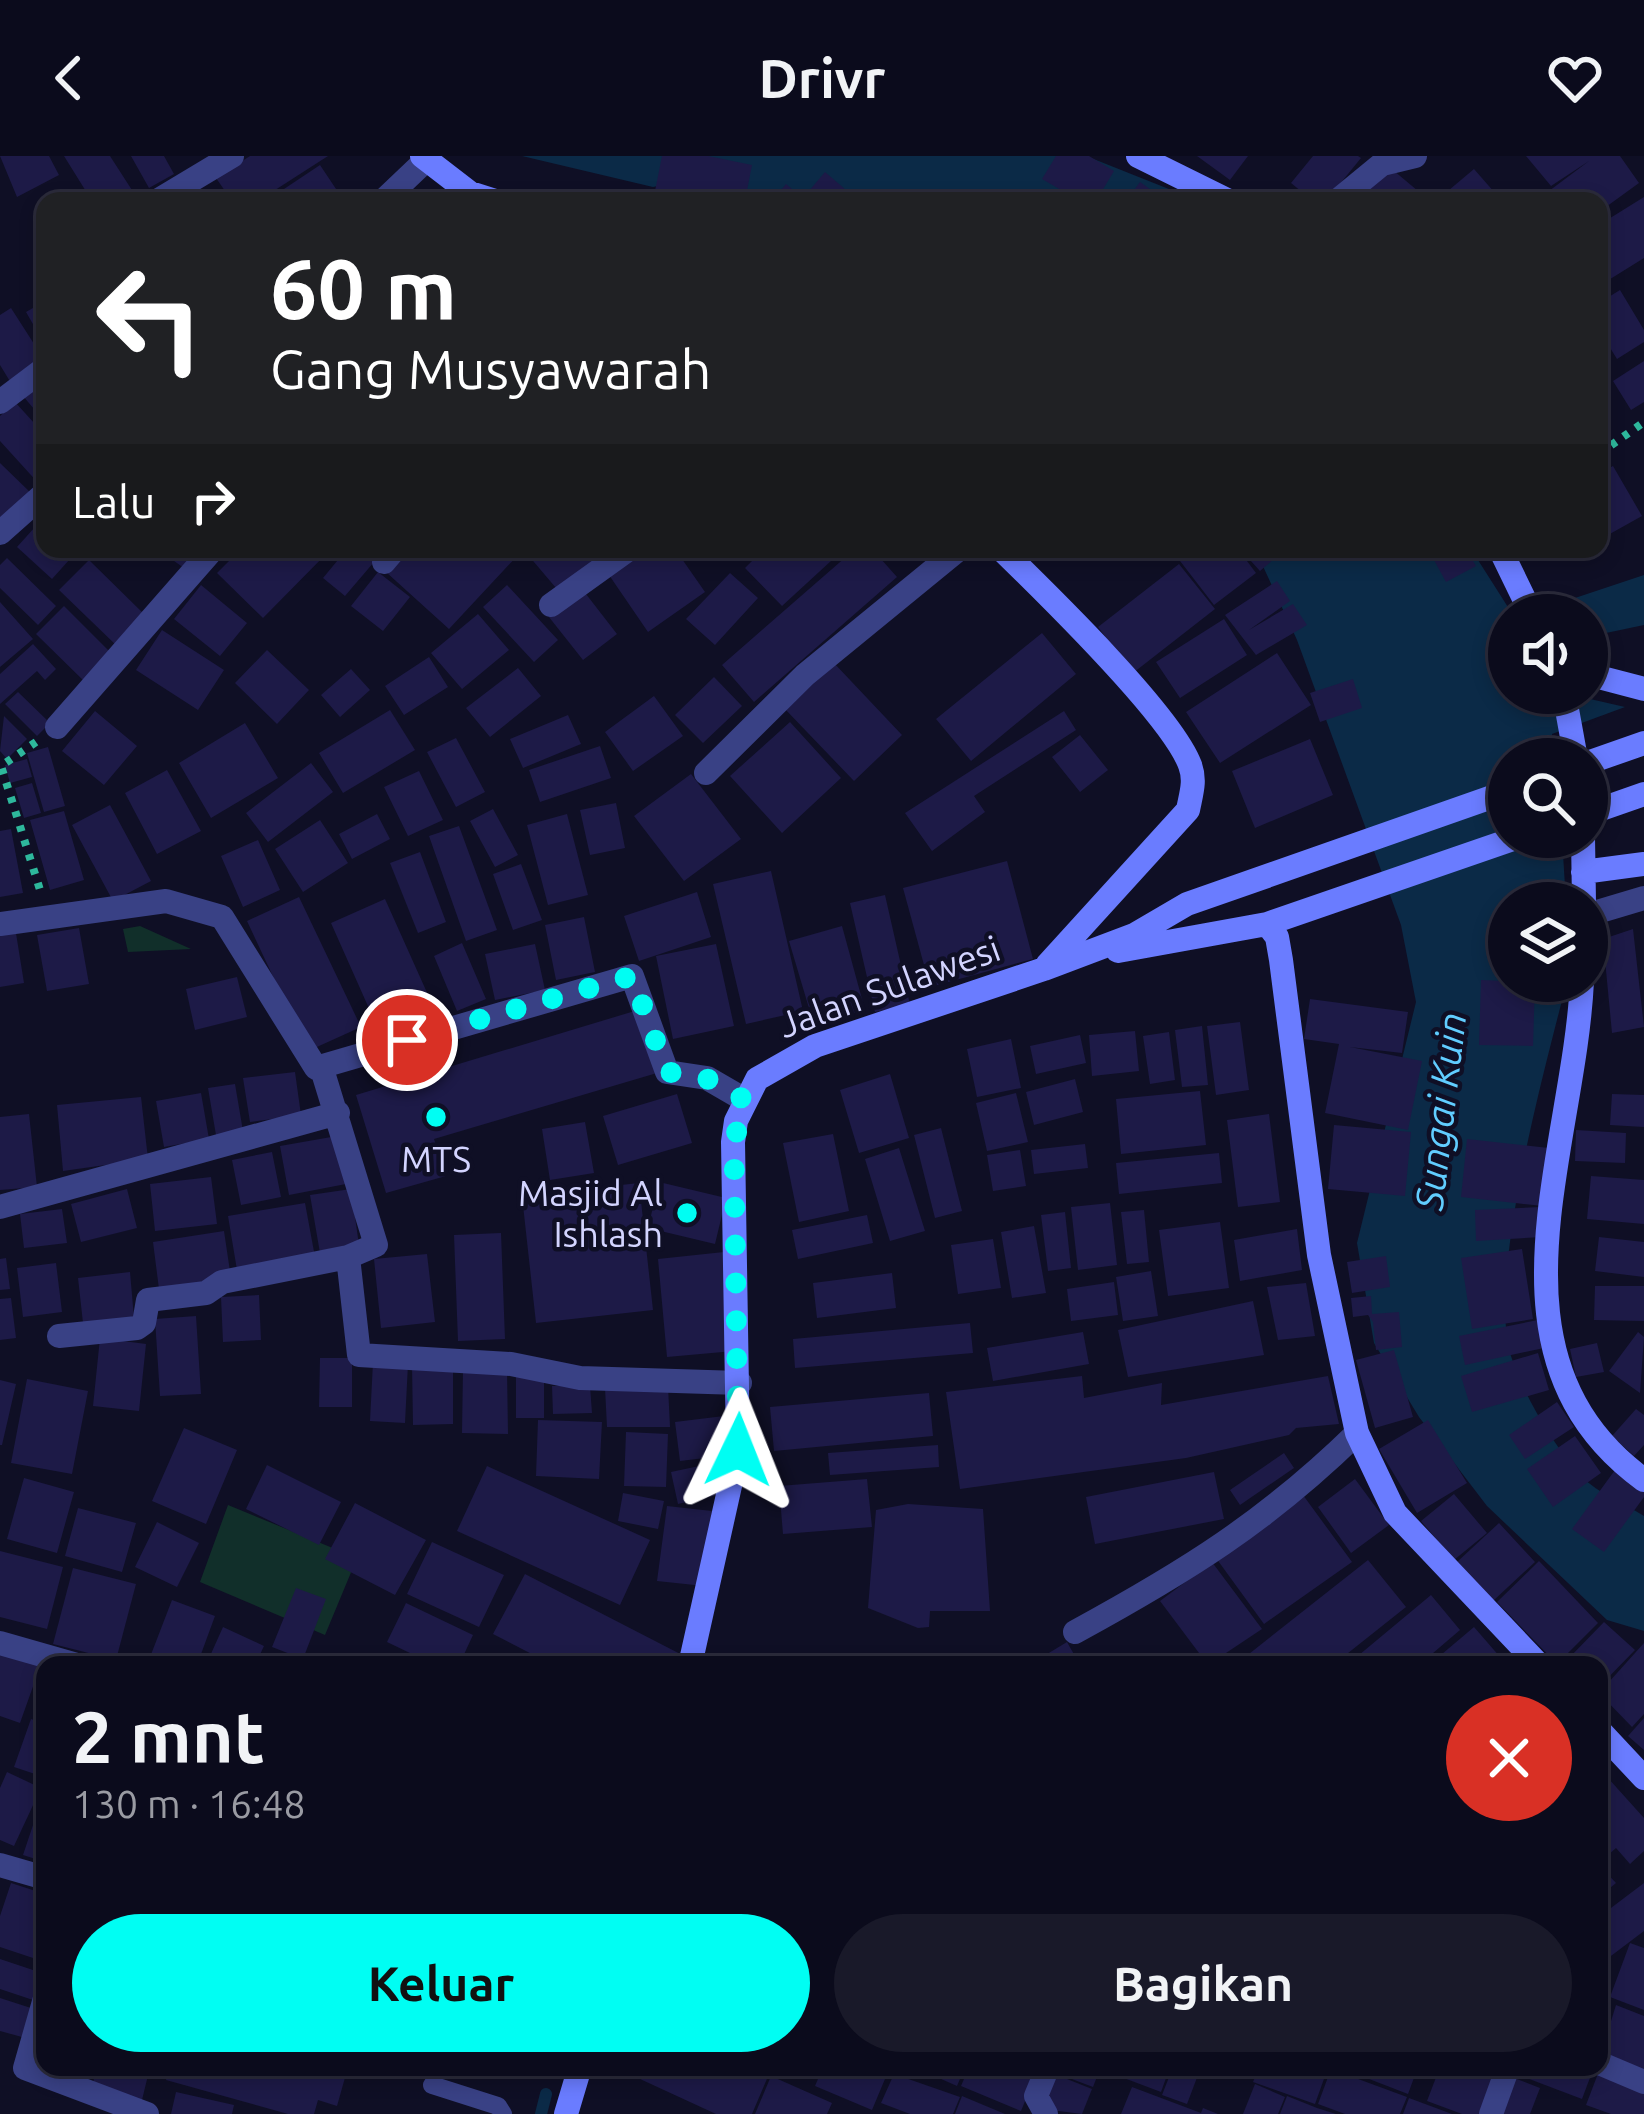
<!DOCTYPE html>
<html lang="id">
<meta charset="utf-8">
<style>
body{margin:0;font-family:Ubuntu,sans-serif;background:#191929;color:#f1f3f6;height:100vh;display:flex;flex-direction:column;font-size:45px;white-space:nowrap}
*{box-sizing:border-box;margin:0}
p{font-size:39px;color:#9a9ba3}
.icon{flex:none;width:66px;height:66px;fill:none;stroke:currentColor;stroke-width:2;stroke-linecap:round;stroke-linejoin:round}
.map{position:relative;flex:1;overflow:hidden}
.details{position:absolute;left:36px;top:1500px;width:1572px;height:420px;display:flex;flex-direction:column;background:#0b0b1c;border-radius:24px;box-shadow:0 6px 18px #0003,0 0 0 3px #2b2b3b}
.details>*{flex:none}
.guide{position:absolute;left:36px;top:36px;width:1572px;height:366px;border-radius:24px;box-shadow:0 6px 18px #0003,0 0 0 3px #2b2b3b;background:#202124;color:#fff;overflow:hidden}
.controls{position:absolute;left:1488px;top:438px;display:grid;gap:24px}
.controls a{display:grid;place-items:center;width:120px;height:120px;border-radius:50%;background:#0b0b1c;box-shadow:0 6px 18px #0003,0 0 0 3px #2b2b3b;font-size:60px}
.pin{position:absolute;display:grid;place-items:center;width:102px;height:102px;color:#fff;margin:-51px;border:6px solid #fff;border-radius:50%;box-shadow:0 3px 12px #0007}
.me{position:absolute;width:132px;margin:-66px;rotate:2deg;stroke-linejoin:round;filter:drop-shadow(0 0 9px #0008)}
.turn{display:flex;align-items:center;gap:42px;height:252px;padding:0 36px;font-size:54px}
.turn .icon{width:156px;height:156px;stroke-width:2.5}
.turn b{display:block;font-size:84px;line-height:102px}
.then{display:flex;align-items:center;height:114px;padding:0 36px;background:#0003;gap:24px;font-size:45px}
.round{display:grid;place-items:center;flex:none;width:126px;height:126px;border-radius:63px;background:#191929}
.head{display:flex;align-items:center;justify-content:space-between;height:204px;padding:0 36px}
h1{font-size:72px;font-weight:700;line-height:90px}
.cta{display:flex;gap:24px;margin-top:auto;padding:24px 36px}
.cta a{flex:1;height:138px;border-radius:72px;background:#00fef3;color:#111;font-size:48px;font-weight:700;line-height:138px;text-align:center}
.cta a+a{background:#191929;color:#f1f3f6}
header{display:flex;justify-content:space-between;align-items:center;height:156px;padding:0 36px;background:#0b0b1c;font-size:54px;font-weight:700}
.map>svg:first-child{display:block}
.green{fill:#112f2a}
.water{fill:#0b2a47}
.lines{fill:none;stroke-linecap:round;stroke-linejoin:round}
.stream{stroke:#0b2a47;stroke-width:12}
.building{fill:#1d1a47}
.path{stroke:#2eb89c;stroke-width:8;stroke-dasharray:6 9;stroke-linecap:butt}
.lane{stroke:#394185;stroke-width:18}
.street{stroke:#394185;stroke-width:24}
.secondary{stroke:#6a7cff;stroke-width:24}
.route{stroke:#00fef3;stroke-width:21;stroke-dasharray:0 37.8}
.poi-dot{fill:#00fef3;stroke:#0f0f25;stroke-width:4.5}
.labels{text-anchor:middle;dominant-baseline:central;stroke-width:9;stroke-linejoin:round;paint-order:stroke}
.street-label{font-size:36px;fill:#d3d4ff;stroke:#0f0f25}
.poi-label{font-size:36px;fill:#d3d4ff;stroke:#0f0f25}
.water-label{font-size:39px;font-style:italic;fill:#61cdff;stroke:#0f0f25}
</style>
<header><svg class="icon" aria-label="back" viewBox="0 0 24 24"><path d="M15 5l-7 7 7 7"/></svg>Drivr<svg class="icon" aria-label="heart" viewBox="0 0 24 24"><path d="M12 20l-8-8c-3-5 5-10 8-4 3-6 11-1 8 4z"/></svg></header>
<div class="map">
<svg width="1644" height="1958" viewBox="0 0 1644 1958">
<rect width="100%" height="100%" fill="#0f0f25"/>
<path class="green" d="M140,770L191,793L128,796L123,773Z
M228,1349L357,1402L325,1479L200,1426Z"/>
<path class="water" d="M522,0H1086L1199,45H787L756,35L678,26L653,31Z
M1255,393H1471L1513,459H1509V537H1564L1625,551L1552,578L1554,603H1509V681H1562L1566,747H1509V825H1567C1546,908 1485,1127 1512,1203C1526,1243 1553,1289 1582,1321C1598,1337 1625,1348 1644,1360V1475L1607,1464L1487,1350L1419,1261L1374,1187L1357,1087L1416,846L1401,769L1297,484Z
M1644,419V469L1587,481V459H1524Z"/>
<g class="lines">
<path class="stream" d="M541,1958L546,1938"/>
</g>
<path class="building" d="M0,0H49L59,19L17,41Z
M64,0H110L139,45H92Z
M131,0H164L174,18L149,32Z
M250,0H328L258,45H232L216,22Z
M662,0H708L752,9L745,45H653Z
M1056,0H1089L1114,15L1096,45H1080L1042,23Z
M1197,0H1248L1230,24Z
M1313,0H1358L1361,2L1326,45H1313L1291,27Z
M1526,0H1620L1639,27L1599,56V45H1557L1549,35L1589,5L1551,30Z
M320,9L340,39L330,45H266Z
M1387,9L1418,35L1409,45H1355Z
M1474,13L1502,45H1436Z
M825,16L859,45H772L786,28L803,42Z
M1140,26L1167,45H1126Z
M1644,41V102L1599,130V69Z
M1620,134L1644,174V186L1617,203L1599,174V147Z
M45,145V189L26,156Z
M11,152L45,205L11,227L0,209V159Z
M1644,205V246L1631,254L1613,225Z
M45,222V266L23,240Z
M15,246L45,279V324L40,329L0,285V260Z
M0,307L32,338L4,365L0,361Z
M1613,310L1642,360L1599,384V317Z
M35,371L45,380V393H59L70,403L52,423L17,391Z
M157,393H197L184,412Z
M241,393H331L263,462L217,417Z
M347,393H358L374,406L345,440L323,422Z
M407,393H511L518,399L449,473L386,416Z
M536,393H620L562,439L528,399Z
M646,393H675L705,436L648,476L609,419Z
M764,393H844L782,450L745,412Z
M855,393H872L897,421L754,546L722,509Z
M1188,393L1220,398L1221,393H1238L1256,417L1214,449L1177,401Z
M1240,393H1286L1260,415Z
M1428,393H1466L1476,410L1446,426Z
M7,402L56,450L38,469L0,432V409Z
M89,404L147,461L118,491L59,434Z
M1179,408L1215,453L1133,517L1098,471Z
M378,416L410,441L383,475L351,450Z
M730,417L758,442L715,489L686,463Z
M1277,425L1290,445L1249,474L1293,448L1307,469L1256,499L1225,459Z
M201,429L247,467L220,500L174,463Z
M507,429L558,484L534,506L483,451Z
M579,429L617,478L583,504L545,456Z
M0,446L33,483L0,511Z
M64,450L116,502L88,529L36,478Z
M478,458L509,494L462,533L431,497Z
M1224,463L1247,499L1180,542L1156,506Z
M162,474L224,514L198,554L136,514Z
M1042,477L1076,518L971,605L936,563Z
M33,488L56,513L45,524L37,515L0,548V518Z
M267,494L309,534L277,568L235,527Z
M1277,497L1311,549L1220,607L1186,556Z
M429,501L448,531L404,559L385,530Z
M833,506L902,579L854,625L784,552Z
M518,512L541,540L490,581L466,552Z
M351,513L370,534L340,561L321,539Z
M714,521L742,550L703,587L675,559Z
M1353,523L1362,552L1320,566L1310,537Z
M18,536L50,567L37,580L5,548Z
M654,540L683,580L633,615L605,576Z
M390,554L415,594L343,637L319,597Z
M95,555L137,590L104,629L62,595Z
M1064,555L1076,574L974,640L985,656L932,695L905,657Z
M568,559L581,588L523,612L510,583Z
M4,560L27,583L7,603L0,595Z
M790,566L841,622L782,677L730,620Z
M245,567L278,622L211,662L179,607Z
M1080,579L1108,614L1080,636L1052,601Z
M456,582L485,636L456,651L427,596Z
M1310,583L1333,639L1255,672L1232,615Z
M600,590L611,622L540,646L529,614Z
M48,591L65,650L44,656L27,597Z
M27,603L32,621L10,627L5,609Z
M311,607L333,636L268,686L246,657Z
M167,614L201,675L157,698L125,637Z
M419,615L443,664L408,680L384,631Z
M691,618L741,683L684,725L634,660Z
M32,627L41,657L24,662L15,632Z
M616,647L625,692L590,699L580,654Z
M110,649L151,725L113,745L72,669Z
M493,653L518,699L495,711L470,665Z
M64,655L84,724L50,734L30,664Z
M377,658L390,683L352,703L339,678Z
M567,658L588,739L548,749L527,669Z
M320,664L348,707L303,736L275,693Z
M459,670L497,774L466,785L429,680Z
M11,673L23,737L0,741V675Z
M258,684L280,734L243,751L221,700Z
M420,696L446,766L418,777L390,707Z
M1007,705L1033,803L930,831L903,732Z
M521,708L542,764L513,774L493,718Z
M771,715L803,855L746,868L713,728Z
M697,736L711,781L639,805L624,760Z
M885,739L910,849L875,856L850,747Z
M299,741L361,871L308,895L247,765Z
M385,743L433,850L379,875L331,767Z
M584,761L595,816L556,824L545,769Z
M842,770L865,854L814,869L789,785Z
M15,771L24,827L0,831V774Z
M79,772L89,828L47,835L37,779Z
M1633,773L1644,871L1612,877L1603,783Z
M462,787L486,843L457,855L434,800Z
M535,788L545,834L495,844L485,798Z
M716,788L734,870L673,883L656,800Z
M237,821L247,861L195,874L186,833Z
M1481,824L1535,826L1533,890L1479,889Z
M1310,843L1408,856L1402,897L1350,891L1422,905L1408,974L1325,957L1339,888L1304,883Z
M638,854L657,917L434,983L446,1020L386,1037L356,939Z
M1240,866L1249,934L1216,939L1207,870Z
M1202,870L1208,929L1182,931L1175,874Z
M1135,875L1139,915L1092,920L1089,879Z
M1169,876L1175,924L1150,928L1143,880Z
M1080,879L1086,907L1036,918L1030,890Z
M1011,883L1021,932L977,941L967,893Z
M295,916L301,959L250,966L243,922Z
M890,918L909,982L859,997L840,934Z
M1075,923L1083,956L1034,969L1026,936Z
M235,928L244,981L217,985L208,932Z
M1200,935L1206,989L1121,998L1116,943Z
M201,937L209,983L164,991L156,945Z
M1016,937L1028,986L987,995L976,947Z
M677,938L692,987L618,1009L603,960Z
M1612,938L1644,939V971L1610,969Z
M141,941L148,1003L63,1015L57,949Z
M29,958L37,1031L0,1034V961Z
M1269,958L1280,1046L1238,1051L1227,964Z
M585,966L594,1017L550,1024L542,973Z
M1334,969L1411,976L1405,1040L1328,1033Z
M941,972L962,1055L935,1062L914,979Z
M1576,974L1626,977L1625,1007L1575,1005Z
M833,978L849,1055L799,1066L783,987Z
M337,980L346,1028L289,1039L280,990Z
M1467,983L1549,992L1543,1050L1461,1041Z
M1085,988L1088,1012L1034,1018L1031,994Z
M899,992L925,1075L890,1085L865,1003Z
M1020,994L1026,1030L993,1035L987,999Z
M272,996L281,1041L241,1049L232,1004Z
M1219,997L1222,1027L1119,1038L1116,1007Z
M1591,1020L1644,1024V1068L1587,1063Z
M211,1021L217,1068L155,1075L150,1028Z
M659,1026L726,1042L715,1088L648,1072Z
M639,1027L653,1154L536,1167L522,1040Z
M127,1033L137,1072L81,1086L71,1048Z
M351,1033L359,1089L320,1097L310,1039Z
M305,1047L315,1101L237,1114L228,1060Z
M1110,1047L1117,1109L1078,1114L1071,1051Z
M1541,1051L1542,1081L1476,1085L1475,1054Z
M62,1053L67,1087L24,1092L20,1058Z
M1144,1054L1149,1106L1127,1108L1121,1056Z
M1065,1056L1071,1112L1048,1115L1041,1059Z
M867,1059L873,1087L798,1103L792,1074Z
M1220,1066L1229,1132L1168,1140L1159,1074Z
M1034,1070L1046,1137L1012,1142L1001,1076Z
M1297,1073L1302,1114L1240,1125L1234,1084Z
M224,1075L231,1122L159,1133L153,1086Z
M501,1077L505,1183L458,1185L454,1079Z
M1599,1081L1644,1086V1121L1595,1115Z
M993,1083L1001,1132L958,1138L951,1089Z
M1522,1093L1533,1163L1472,1173L1461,1102Z
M724,1096L734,1195L667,1201L658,1103Z
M427,1098L435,1166L381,1172L374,1103Z
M1386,1100L1390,1131L1352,1137L1347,1106Z
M6,1102L10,1133L0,1134V1103Z
M56,1107L62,1156L23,1161L17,1112Z
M1151,1115L1158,1160L1123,1165L1116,1121Z
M130,1116L134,1162L83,1167L78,1122Z
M892,1117L896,1152L817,1162L813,1127Z
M1114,1126L1118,1159L1071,1165L1067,1133Z
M1306,1127L1315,1180L1278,1184L1267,1131Z
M1595,1130H1644V1165L1594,1164Z
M259,1139L261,1184L223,1186L221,1141Z
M1371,1140L1372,1158L1399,1156L1402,1191L1376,1194L1373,1166L1368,1159L1353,1161L1351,1142Z
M11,1142L16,1182L0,1184V1143Z
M1253,1145L1264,1199L1128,1221L1118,1174Z
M196,1160L201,1238L160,1240L155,1163Z
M1538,1164L1544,1192L1465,1209L1459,1180Z
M970,1167L973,1197L795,1212L793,1183Z
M1083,1176L1089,1208L993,1225L987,1192Z
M1638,1176L1644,1181L1640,1237L1609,1215Z
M100,1182L146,1188L139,1255L93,1250Z
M1597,1187L1604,1216L1576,1221L1570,1193Z
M1394,1194L1413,1261L1375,1272L1356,1204Z
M1538,1197L1549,1234L1472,1256L1461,1220Z
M320,1202H352V1251H319Z
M373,1206L408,1208L405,1267L370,1265Z
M412,1209H453V1268L413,1269Z
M463,1213L507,1214L508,1278L462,1277Z
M544,1220V1262H516V1221Z
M1082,1220L1084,1242L1162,1227L1161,1249L1328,1220L1339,1268L1296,1272L1289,1279L1186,1302L960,1333L946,1236Z
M27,1223L88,1235L72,1318L11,1307Z
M0,1224L16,1228L2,1289H0Z
M552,1230H590L592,1257L553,1258Z
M668,1230L670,1271H607L605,1232Z
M929,1237L933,1280L774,1295L770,1251Z
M1557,1246L1574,1271L1525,1303L1509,1279Z
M1636,1253L1644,1259V1289L1634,1300L1612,1280Z
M724,1260L730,1299L680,1305L675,1266Z
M538,1264L602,1266L599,1323L536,1320Z
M1428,1264L1467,1327L1417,1357L1379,1293Z
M184,1272L237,1294L206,1368L152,1345Z
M626,1276L668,1278L666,1331L624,1330Z
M1575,1280L1601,1317L1553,1351L1527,1313Z
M938,1289L939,1311L830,1319L828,1297Z
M1284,1297L1294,1312L1240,1349L1230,1334Z
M718,1306L725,1337L678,1348L671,1316Z
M267,1309L341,1346L319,1389L246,1353Z
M487,1310L650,1384L620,1449L457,1375Z
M1615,1314L1644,1334V1341L1604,1396L1572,1373Z
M1214,1316L1224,1363L1095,1388L1086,1341Z
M24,1322L74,1336L57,1397L7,1383Z
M867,1323L872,1371L783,1378L779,1330Z
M1355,1323L1389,1369L1351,1397L1318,1351Z
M623,1337L664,1345L658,1373L618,1365Z
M1454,1338L1487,1377L1454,1404L1421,1365Z
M1303,1339L1352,1406L1264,1468L1216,1402Z
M355,1347L426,1384L395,1439L325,1403Z
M908,1348L983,1353L990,1455H930L929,1471L918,1472L868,1452L876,1354Z
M667,1350L712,1355L704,1430L657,1425Z
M78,1352L136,1367L122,1416L65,1400Z
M157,1366L199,1387L177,1431L135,1411Z
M1499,1367L1535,1406L1493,1445L1457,1406Z
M432,1386L504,1419L479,1471L407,1438Z
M0,1395L63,1411L47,1473L0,1461Z
M1368,1404L1406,1451L1333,1509H1235Z
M1539,1405L1598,1467L1557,1508L1497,1446Z
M1212,1406L1262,1473L1208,1509L1160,1445Z
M73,1412L136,1428L116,1504L53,1488Z
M525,1418L690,1503L687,1509H553L493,1478Z
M296,1432L326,1443L303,1503L272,1491Z
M1431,1439L1460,1474L1419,1509H1347Z
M172,1444L215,1460L197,1509H147Z
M406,1447L473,1479L459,1509H435L387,1486Z
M1604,1466L1635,1494L1599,1531V1509H1574L1568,1503Z
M223,1471L264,1490L255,1509H206Z
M1474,1471L1507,1509H1429Z
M1067,1486L1080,1509H1029Z
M1644,1487V1558L1632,1571L1599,1537Z
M0,1494L41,1508L20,1567L0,1560Z
M1644,1562V1594L1628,1580Z
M31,1563L45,1568L38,1619L14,1611Z
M1599,1612L1644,1662V1695L1630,1708L1616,1692L1599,1707Z
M7,1616L41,1632L14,1690L0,1684V1632Z
M44,1636H45V1706L23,1699Z
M1602,1712L1616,1727L1599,1741V1714Z
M11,1727L45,1738L42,1805L0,1791V1760Z
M1644,1727V1775L1599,1809V1761Z
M1630,1787L1644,1792V1854L1610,1841Z
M0,1803L45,1818L36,1845L0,1833Z
M0,1842L31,1852L22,1881L0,1875Z
M1616,1849L1644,1860V1921L1599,1904Z
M97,1911H150L142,1944L92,1930Z
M170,1911H348L337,1950L318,1944L314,1958H288L166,1924Z
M614,1911H772L752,1958H716Z
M823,1911H890L872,1954L815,1930Z
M914,1911H965L957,1930Z
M969,1911H1039L1021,1955L961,1930Z
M1058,1911H1170L1161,1936L1100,1913L1093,1931L1056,1917Z
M1173,1911H1201L1187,1948L1162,1939Z
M1259,1911H1319L1317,1917L1325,1920L1315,1948L1253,1926Z
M1338,1911H1418L1408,1938Z
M1440,1911H1504L1486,1958H1462L1427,1945Z
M1513,1911H1594L1582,1943L1511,1916Z
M1331,1913L1407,1941L1400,1958H1345L1318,1948Z
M1599,1915L1644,1931V1958H1611L1586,1949Z
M894,1918L960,1941L953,1958H910L881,1947Z
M1057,1919L1092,1933L1082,1958L1043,1953Z
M771,1920L832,1947L827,1958H755Z
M1509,1920L1540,1932L1530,1958H1494Z
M1255,1928L1285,1941L1278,1958H1243Z
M1132,1931L1201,1957L1203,1952L1218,1958H1121Z
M176,1936L234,1949L232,1958H171Z
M962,1940L1005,1958H955Z
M1287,1940L1317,1952L1336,1958H1280Z
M1409,1942L1452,1958H1403Z"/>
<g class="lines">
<path class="path" d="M1599,298L1644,266
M36,586L1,610L41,737"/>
<path class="lane" d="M432,1929L498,1950L503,1958"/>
<path class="street" d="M157,45L232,0
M383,45L426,4
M1337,45L1382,8L1415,0
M0,246L45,212
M0,377L45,337
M384,406L395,393
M551,449L629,393
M57,571L213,393
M706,617L805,519L959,393
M1587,759L1644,742
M0,768L166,745L222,761L316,912L632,820L667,916L707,922L745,944
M0,1051L338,957
M348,1101L359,1199L511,1208L580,1222L740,1227
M59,1180L137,1172L144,1167L148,1144L206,1137L222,1126L348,1101L376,1089L321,910
M1075,1476C1185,1416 1266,1366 1357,1277
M0,1487L77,1509
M0,1709L45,1722
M45,1842L25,1912L147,1958
M1599,1907L1644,1926
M1046,1958L1036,1940L1048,1911
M1491,1958L1508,1911"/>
<path class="secondary" d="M422,0L470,37L495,45
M1138,0L1229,45
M1001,393C1044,435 1171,558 1190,609C1196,625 1191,638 1188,654L1047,809
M1500,393L1532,459
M1587,518L1644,533
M1564,537L1576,603
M1587,607L1644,587
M1587,658L1644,638
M1583,681L1584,747
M1583,716L1644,708
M1267,768L1277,781L1281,804L1319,1099L1357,1277L1395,1357L1539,1509
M1118,795L1267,768L1519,681
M1582,825C1574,996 1475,1201 1644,1324
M690,1509L738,1294L733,986L736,965L757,923L815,890L1044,813L1134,779L1187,748L1509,635
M1599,1574L1644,1622
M566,1958L580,1911"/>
</g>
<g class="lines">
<path class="route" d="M407,884L632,820L667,916L704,921L745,944L734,986L738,1294"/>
</g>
<g class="poi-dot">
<circle cx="436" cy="961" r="12"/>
<circle cx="687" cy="1057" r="12"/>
</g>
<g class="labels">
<g class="street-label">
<text transform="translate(889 830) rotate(-20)">Jalan Sulawesi</text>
</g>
<g class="poi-label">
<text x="436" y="1002">MTS</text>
<text x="663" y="1036" text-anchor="end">Masjid Al<tspan x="663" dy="41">Ishlash</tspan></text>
</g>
<g class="water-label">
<text transform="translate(1440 955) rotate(-83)">Sungai Kuin</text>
</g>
</g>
</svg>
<div class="controls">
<a><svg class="icon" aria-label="sound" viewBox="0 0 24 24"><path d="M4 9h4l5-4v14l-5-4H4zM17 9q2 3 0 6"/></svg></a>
<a><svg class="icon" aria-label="search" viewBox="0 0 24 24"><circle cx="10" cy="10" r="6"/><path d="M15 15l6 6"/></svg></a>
<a><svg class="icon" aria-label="layers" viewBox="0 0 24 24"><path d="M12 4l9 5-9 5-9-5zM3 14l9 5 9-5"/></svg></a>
</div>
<div class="pin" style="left:407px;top:884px;background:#d93025"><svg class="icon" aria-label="arrive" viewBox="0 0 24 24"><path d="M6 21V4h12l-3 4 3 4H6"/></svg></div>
<svg class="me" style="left:738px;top:1294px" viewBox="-20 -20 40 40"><path d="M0-17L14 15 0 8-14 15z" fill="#00fef3" stroke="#fff" stroke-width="4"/></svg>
<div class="guide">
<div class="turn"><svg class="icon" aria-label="left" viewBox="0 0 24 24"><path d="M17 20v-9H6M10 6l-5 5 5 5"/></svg><div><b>60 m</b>Gang Musyawarah</div></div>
<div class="then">Lalu<svg class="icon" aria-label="right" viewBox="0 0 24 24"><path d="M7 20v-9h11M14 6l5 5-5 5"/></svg></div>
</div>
<section class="details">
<div class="head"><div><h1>2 mnt</h1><p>130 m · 16:48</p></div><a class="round" style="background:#d93025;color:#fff"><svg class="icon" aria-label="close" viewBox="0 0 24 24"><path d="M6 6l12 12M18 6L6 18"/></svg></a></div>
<div class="cta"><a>Keluar</a><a>Bagikan</a></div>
</section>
</div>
